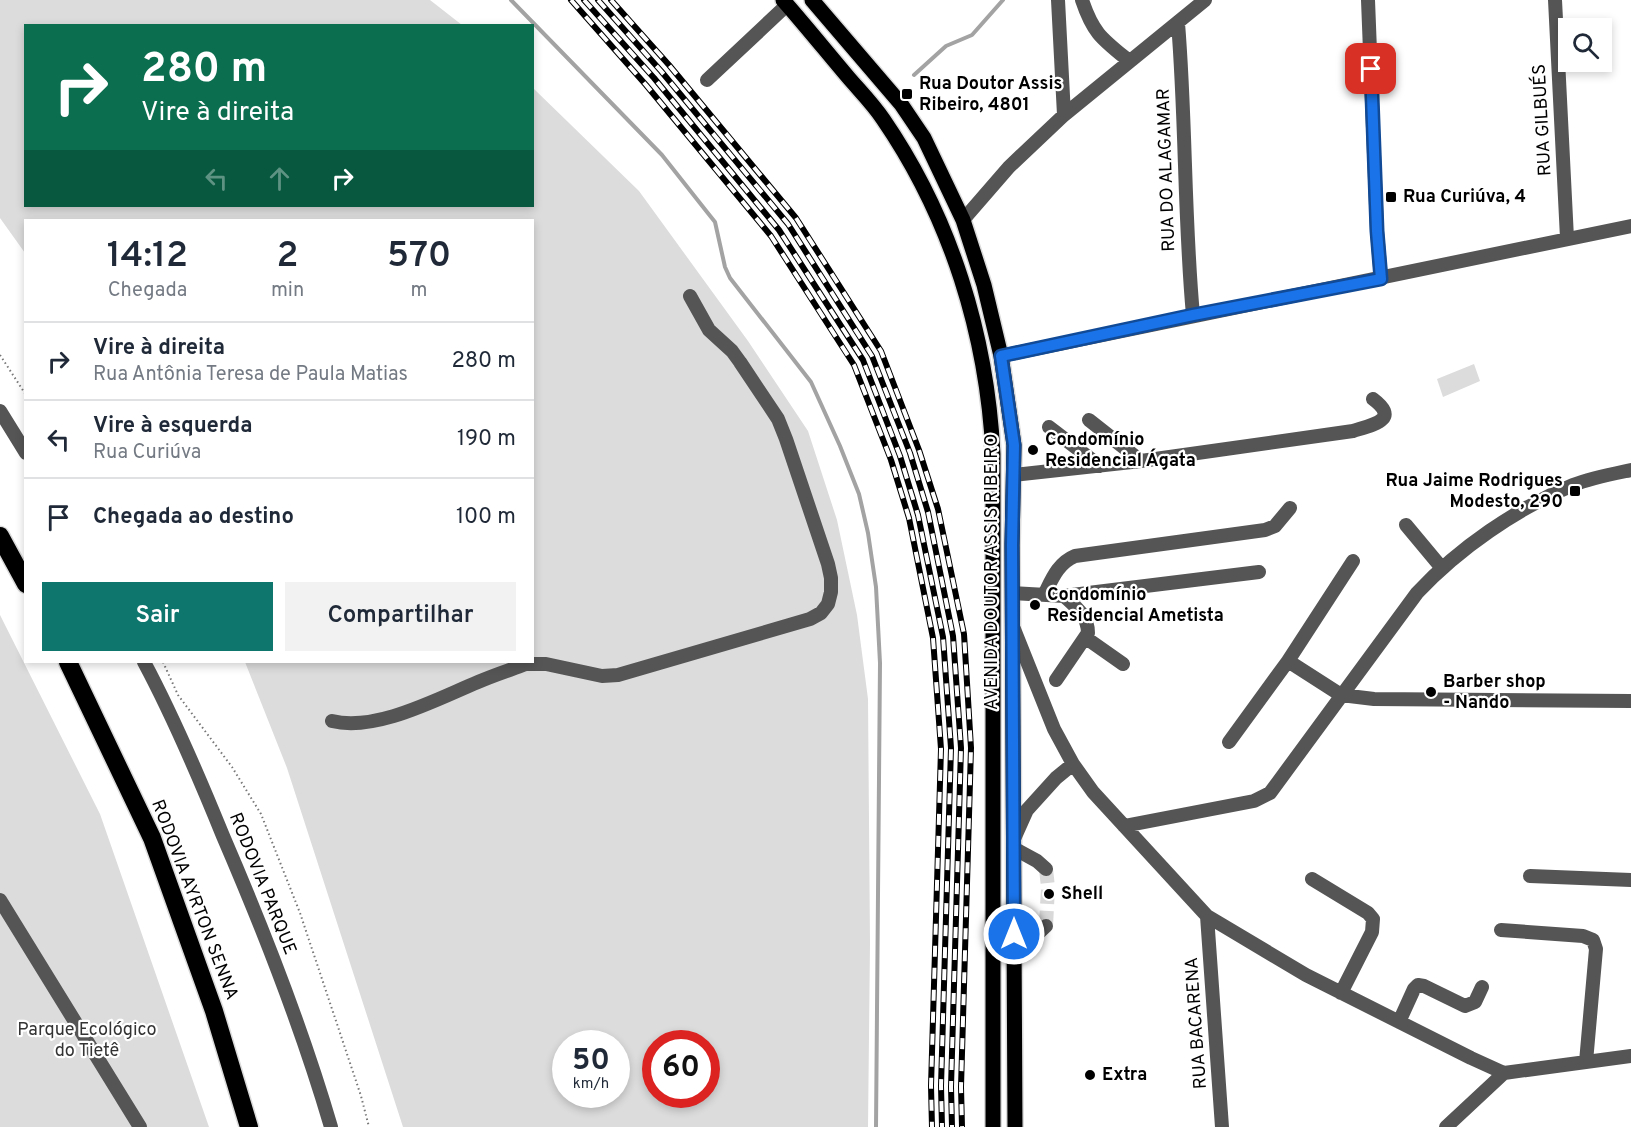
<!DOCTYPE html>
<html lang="pt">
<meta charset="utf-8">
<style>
body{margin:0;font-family:Overpass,sans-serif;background:#f2f2f3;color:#1f2937;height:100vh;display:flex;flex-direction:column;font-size:22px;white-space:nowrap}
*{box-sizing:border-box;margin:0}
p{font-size:20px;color:#747a83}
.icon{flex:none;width:33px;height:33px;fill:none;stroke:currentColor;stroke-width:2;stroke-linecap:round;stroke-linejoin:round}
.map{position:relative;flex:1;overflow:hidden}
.side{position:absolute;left:24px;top:219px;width:510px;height:444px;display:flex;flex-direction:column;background:#fff;border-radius:0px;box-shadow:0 3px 9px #0003}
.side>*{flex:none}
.top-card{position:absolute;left:24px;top:24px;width:510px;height:183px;border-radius:0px;box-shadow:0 3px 9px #0003;background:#0b6e4f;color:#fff;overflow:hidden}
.fabs{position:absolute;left:1558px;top:18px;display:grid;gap:12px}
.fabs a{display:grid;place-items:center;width:54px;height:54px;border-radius:0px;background:#fff;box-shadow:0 3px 9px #0003;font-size:30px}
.speed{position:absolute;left:552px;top:1030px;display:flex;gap:12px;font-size:30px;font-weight:700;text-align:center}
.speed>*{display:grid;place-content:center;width:78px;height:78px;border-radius:50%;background:#fff;box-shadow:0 3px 9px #0003;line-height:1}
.speed small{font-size:15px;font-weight:400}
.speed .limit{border:9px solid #d22;background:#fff;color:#111}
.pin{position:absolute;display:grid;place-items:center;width:51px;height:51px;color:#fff;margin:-26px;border-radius:12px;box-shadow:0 3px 9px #0006}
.me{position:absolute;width:66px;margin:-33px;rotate:0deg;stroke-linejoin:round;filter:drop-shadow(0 0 4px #0008)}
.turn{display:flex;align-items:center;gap:21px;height:126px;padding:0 18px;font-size:27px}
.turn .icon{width:78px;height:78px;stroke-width:2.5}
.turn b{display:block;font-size:42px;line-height:51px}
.lanes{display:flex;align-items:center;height:57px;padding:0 18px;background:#0003;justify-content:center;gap:30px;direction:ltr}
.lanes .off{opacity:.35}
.eta{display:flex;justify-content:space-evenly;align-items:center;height:102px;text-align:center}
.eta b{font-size:36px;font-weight:600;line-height:42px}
.cta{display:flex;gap:12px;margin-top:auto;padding:12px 18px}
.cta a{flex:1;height:69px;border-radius:0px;background:#0f766e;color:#fff;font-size:24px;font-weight:600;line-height:69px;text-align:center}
.cta a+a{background:#f2f2f3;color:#1f2937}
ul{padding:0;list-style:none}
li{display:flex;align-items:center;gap:18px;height:78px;padding:0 18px;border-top:2px solid #e0e1e3}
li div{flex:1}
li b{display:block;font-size:22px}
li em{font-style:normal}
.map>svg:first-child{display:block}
.green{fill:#dcdcdc;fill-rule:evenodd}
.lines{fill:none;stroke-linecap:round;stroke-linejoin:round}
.stream{stroke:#a3a3a3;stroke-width:4}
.minor-tunnel{stroke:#d9d9d9;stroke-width:14;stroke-dasharray:14 7;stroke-linecap:butt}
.major-casing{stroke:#dbdbdb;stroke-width:18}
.highway-casing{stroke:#dbdbdb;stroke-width:21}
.path{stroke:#777;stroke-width:2;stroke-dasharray:1.5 3;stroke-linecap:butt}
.minor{stroke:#555;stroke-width:14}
.major{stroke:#000;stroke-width:15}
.highway{stroke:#000;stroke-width:18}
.rail-casing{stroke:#000;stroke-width:6}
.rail{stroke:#fff;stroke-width:4;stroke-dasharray:11;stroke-linecap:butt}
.route-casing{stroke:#114b97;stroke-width:15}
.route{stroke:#1a73e8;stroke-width:10}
.poi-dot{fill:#000;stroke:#fff;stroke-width:2}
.labels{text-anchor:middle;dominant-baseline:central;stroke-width:4.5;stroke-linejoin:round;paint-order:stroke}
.poi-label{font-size:18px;font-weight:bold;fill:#000;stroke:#fff;text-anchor:start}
.street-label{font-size:18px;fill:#000;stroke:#fff}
.park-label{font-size:18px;fill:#333;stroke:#fff}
</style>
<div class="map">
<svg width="1631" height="1127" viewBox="0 0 1631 1127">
<rect width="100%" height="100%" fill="#fff"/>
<path class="green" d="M0,0H430L462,25L26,26V206H532L533,88L639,191L748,341L808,431L837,520L857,615L868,699L870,943L868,1127H403L287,768L245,662H532V220H26L25,253L0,218ZM566,1044H616V1095H566ZM656,1044H706V1095H656Z
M1474,364L1480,381L1443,397L1437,379Z
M0,615L100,814L209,1127H0Z"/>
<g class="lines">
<path class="stream" d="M511,0L662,155L707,212L715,222L725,267L730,278L811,382L840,446L859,494L868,533L876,587L880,663L876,1127
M914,75L946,46L972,35L1003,0"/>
<path class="minor-tunnel" d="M1046,869L1048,887L1046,926"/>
<defs>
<path id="major" d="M783,0C805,25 826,51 848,77C860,91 873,104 883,119C951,218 987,335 993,454V1127
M812,0L901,104L924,138L963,220L984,285L1001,356L1014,445L1012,545L1015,1127"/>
<path id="highway" d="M0,536L26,584
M68,662L152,838L214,1011L249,1127"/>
</defs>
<use href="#major" class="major-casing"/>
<use href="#highway" class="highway-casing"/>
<path class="path" d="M0,355L26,395
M163,662L178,695L232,767L261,814L300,913L361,1096L369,1127"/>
<path class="minor" d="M1058,0L1064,115
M1082,0C1093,33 1102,39 1128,60
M1368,0L1377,231L1381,279
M1555,0L1567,238
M1178,23C1186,121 1184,218 1193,315
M707,80L787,5
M963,220L1009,167L1064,115L1205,0
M1001,356L1631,226
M0,411L26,453
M1089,420L1141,461
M1049,427L1100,466
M1013,475L1141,461L1353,431C1372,425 1401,420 1373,399
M1406,525L1441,567
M1353,561L1288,661L1341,695L1374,699L1631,701
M1012,593L1064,596L1259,572
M1044,595C1052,579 1058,563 1075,556L1265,530L1275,526L1290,508
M1014,629L1054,729L1073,764L1093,792L1207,916L1306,975L1471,1058L1504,1073L1631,1056
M1086,638L1123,664
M144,662C174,718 199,777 223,836C264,931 302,1028 331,1127
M1056,680L1088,633C1088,616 1076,607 1064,596
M332,721C376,732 437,699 478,682C494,675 510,670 526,664H546L602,676L618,675L810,619L821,613L828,604L831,592V578L828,564L786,439L778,419L740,362L732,351L709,330L690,296
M1229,742L1288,661
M1124,826L1254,801L1270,793L1417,593C1459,548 1516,509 1573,485C1591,478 1612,474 1631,470
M1014,839L1027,810L1056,778L1073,764
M1013,848L1037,861L1046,869
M1530,876L1631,880
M1312,879L1368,913L1373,919L1372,932L1341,993
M0,900L140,1127
M1207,916L1222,1127
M1501,930L1583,936L1593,940L1596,949L1586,1062
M1014,956L1046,926
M1399,1022L1414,989L1418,985L1424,986L1465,1006L1475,1002L1482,987
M1446,1127L1504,1073"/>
<use href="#major" class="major"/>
<use href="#highway" class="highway"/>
<defs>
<path id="rail" d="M571,0L646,85L771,236L854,365L891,460L909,518L933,638L941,749L931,1086L932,1127
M584,0L654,78L779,230L863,360L900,456L918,515L943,637L951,748L941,1086L942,1127
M598,0L661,71L788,224L872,356L910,453L928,512L953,636L961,748L951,1087L952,1127
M611,0L669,65L796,218L881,351L919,450L938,509L964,634L971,748L961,1087L962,1127"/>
</defs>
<use href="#rail" class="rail-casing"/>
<use href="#rail" class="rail"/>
</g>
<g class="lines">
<defs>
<path id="route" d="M1014,934L1012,545L1014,445L1001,356L1193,315L1381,279L1377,231L1371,69"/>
</defs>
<use href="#route" class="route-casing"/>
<use href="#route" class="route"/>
</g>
<g class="poi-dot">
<rect x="901" y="88" width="12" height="12" rx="3"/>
<rect x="1385" y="191" width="12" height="12" rx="3"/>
<circle cx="1033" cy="450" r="6"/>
<rect x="1569" y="485" width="12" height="12" rx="3"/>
<circle cx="1035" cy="605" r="6"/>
<circle cx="1431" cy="692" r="6"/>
<circle cx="1049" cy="894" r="6"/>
<circle cx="1090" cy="1075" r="6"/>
</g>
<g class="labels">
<g class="poi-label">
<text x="919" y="84">Rua Doutor Assis<tspan x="919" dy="21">Ribeiro, 4801</tspan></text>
<text x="1403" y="197">Rua Curiúva, 4</text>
<text x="1045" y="440">Condomínio<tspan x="1045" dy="21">Residencial Ágata</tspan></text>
<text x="1563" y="481" text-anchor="end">Rua Jaime Rodrigues<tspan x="1563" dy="21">Modesto, 290</tspan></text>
<text x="1047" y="595">Condomínio<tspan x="1047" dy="21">Residencial Ametista</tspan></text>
<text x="1443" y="682">Barber shop<tspan x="1443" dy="21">- Nando</tspan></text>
<text x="1061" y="894">Shell</text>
<text x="1102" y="1075">Extra</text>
</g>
<g class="street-label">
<text transform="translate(1543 120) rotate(-93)">RUA GILBUÉS</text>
<text transform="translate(1167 170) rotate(-92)">RUA DO ALAGAMAR</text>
<text transform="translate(992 572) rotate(-90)">AVENIDA DOUTOR ASSIS RIBEIRO</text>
<text transform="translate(262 884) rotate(68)">RODOVIA PARQUE</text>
<text transform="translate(194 900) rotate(69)">RODOVIA AYRTON SENNA</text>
<text transform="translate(1197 1023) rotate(-94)">RUA BACARENA</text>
</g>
<g class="park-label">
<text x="87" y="1030">Parque Ecológico<tspan x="87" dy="21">do Tietê</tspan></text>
</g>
</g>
</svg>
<div class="fabs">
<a><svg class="icon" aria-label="search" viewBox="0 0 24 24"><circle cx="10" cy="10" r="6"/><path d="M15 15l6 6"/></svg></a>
</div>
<div class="speed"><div>50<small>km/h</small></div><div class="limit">60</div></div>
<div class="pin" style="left:1371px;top:69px;background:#d93025"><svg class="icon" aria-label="arrive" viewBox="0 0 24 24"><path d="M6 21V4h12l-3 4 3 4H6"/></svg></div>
<svg class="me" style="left:1014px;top:934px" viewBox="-20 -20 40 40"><circle r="17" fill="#1a73e8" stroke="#fff" stroke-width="3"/><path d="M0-11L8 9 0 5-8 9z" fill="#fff"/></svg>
<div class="top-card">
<div class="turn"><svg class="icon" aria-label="right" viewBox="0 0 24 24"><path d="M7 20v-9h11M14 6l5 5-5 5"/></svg><div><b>280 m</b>Vire à direita</div></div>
<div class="lanes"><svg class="icon off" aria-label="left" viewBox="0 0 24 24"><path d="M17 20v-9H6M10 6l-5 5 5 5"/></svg><svg class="icon off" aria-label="ahead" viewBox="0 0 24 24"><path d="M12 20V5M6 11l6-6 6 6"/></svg><svg class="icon" aria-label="right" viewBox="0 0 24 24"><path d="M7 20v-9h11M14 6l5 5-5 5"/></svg></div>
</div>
<section class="side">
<div class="eta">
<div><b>14:12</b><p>Chegada</p></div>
<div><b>2</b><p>min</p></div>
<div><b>570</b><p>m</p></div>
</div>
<ul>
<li><svg class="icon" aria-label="right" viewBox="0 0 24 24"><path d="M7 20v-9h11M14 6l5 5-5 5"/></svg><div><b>Vire à direita</b><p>Rua Antônia Teresa de Paula Matias</p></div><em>280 m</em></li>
<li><svg class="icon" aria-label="left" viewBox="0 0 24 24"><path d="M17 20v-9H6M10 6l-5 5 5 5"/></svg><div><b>Vire à esquerda</b><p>Rua Curiúva</p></div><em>190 m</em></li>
<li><svg class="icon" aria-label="arrive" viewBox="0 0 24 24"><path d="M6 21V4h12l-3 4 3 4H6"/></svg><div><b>Chegada ao destino</b></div><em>100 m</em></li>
</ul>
<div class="cta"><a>Sair</a><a>Compartilhar</a></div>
</section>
</div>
